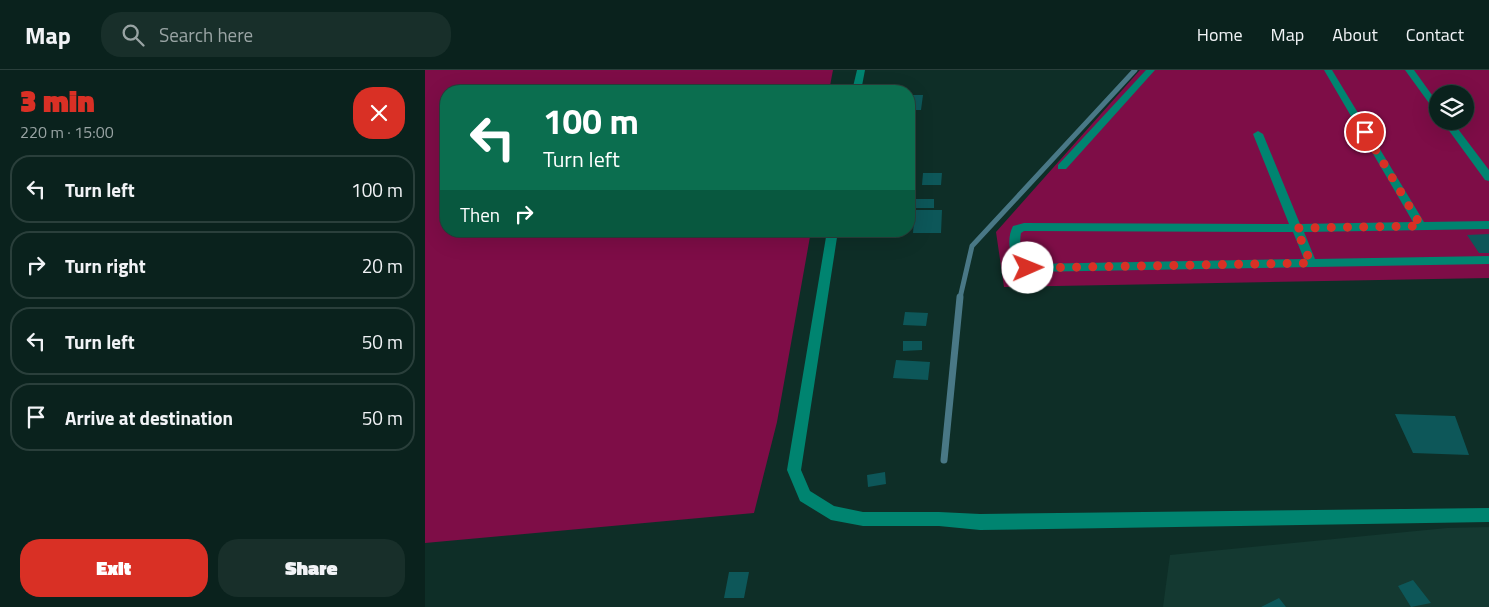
<!DOCTYPE html>
<meta charset="utf-8">
<style>
body{margin:0;font-family:"Titillium Web",sans-serif;background:#182f2a;color:#f1f3f6;height:100vh;display:flex;flex-direction:column;font-size:19px;white-space:nowrap}
*{box-sizing:border-box;margin:0}
p{font-size:16px;color:#99a4a4}
.icon{flex:none;width:28px;height:28px;fill:none;stroke:currentColor;stroke-width:2;stroke-linecap:round;stroke-linejoin:round}
.map{position:relative;flex:1;overflow:hidden}
.details{display:flex;flex-direction:column;background:#0a221d;width:425px}
.details>*{flex:none}
.banner{position:absolute;left:15px;top:15px;width:475px;height:152px;border-radius:20px;box-shadow:0 5px 20px #0002,0 0 0 1px #2a3f3b;background:#0b6e4f;color:#fff;overflow:hidden}
.tools{position:absolute;left:1004px;top:15px;display:grid;gap:10px}
.tools a{display:grid;place-items:center;width:45px;height:45px;border-radius:50%;background:#0a221d;box-shadow:0 5px 20px #0002,0 0 0 1px #2a3f3b;font-size:25px}
.pin{position:absolute;display:grid;place-items:center;width:42px;height:42px;color:#fff;margin:-21px;border:2px solid #fff;border-radius:50%;box-shadow:0 1px 5px #0007}
.me{position:absolute;width:55px;margin:-28px;rotate:89deg;stroke-linejoin:round;filter:drop-shadow(0 0 4px #0008)}
.turn{display:flex;align-items:center;gap:18px;height:105px;padding:0 20px;font-size:22px}
.turn .icon{width:65px;height:65px;stroke-width:2.5}
.turn b{display:block;font-size:35px;line-height:42px}
.then{display:flex;align-items:center;height:48px;padding:0 20px;background:#0003;gap:10px;font-size:19px}
.round{display:grid;place-items:center;flex:none;width:52px;height:52px;border-radius:20px;background:#182f2a}
.head{display:flex;align-items:center;justify-content:space-between;height:85px;padding:0 20px}
h1{font-size:30px;font-weight:800;line-height:38px;color:#d93025}
.cta{display:flex;gap:10px;margin-top:auto;padding:10px 20px}
.cta a{flex:1;height:58px;border-radius:20px;background:#d93025;color:#fff;font-size:20px;font-weight:800;line-height:58px;text-align:center}
.cta a+a{background:#182f2a;color:#f1f3f6}
ul{padding:0;list-style:none}
li{display:flex;align-items:center;gap:15px;height:68px;margin:0 10px 8px;padding:0 10px;border:2px solid #2a3f3b;border-radius:20px}
li div{flex:1}
li b{display:block;font-size:19px}
li em{font-style:normal}
header{display:flex;align-items:center;gap:30px;box-sizing:border-box;height:70px;padding:0 25px;background:#0a221d;border-bottom:1px solid #2a3f3b}
header strong{font-size:24px}
nav{display:flex;gap:28px;margin-inline-start:auto;font-size:18px}
.search{width:350px;height:45px;background:#182f2a;display:flex;align-items:center;gap:12px;box-sizing:border-box;padding:0 18px;border-radius:20px;color:#99a4a4;font-size:19px}
main{display:flex;flex:1;min-height:0}
.map>svg:first-child{display:block}
.built{fill:#143931}
.green{fill:#7e0d47;fill-rule:evenodd}
.lines{fill:none;stroke-linecap:round;stroke-linejoin:round}
.stream-far1{stroke:#497886;stroke-width:5}
.stream{stroke:#497886;stroke-width:7}
.building{fill:#0d5759}
.minor{fill:#008470;fill-rule:evenodd}
.route{stroke:#d93025;stroke-width:9;stroke-dasharray:0 16.2}
</style>
<header>
<strong>Map</strong>
<div class="search"><svg class="icon" aria-label="search" viewBox="0 0 24 24"><circle cx="10" cy="10" r="6"/><path d="M15 15l6 6"/></svg>Search here</div>
<nav><a>Home</a><a>Map</a><a>About</a><a>Contact</a></nav>
</header>
<main>
<section class="details">
<div class="head"><div><h1>3 min</h1><p>220 m · 15:00</p></div><a class="round" style="background:#d93025;color:#fff"><svg class="icon" aria-label="close" viewBox="0 0 24 24"><path d="M6 6l12 12M18 6L6 18"/></svg></a></div>
<ul>
<li><svg class="icon" aria-label="left" viewBox="0 0 24 24"><path d="M17 20v-9H6M10 6l-5 5 5 5"/></svg><div><b>Turn left</b></div><em>100 m</em></li>
<li><svg class="icon" aria-label="right" viewBox="0 0 24 24"><path d="M7 20v-9h11M14 6l5 5-5 5"/></svg><div><b>Turn right</b></div><em>20 m</em></li>
<li><svg class="icon" aria-label="left" viewBox="0 0 24 24"><path d="M17 20v-9H6M10 6l-5 5 5 5"/></svg><div><b>Turn left</b></div><em>50 m</em></li>
<li><svg class="icon" aria-label="arrive" viewBox="0 0 24 24"><path d="M6 21V4h12l-3 4 3 4H6"/></svg><div><b>Arrive at destination</b></div><em>50 m</em></li>
</ul>
<div class="cta"><a>Exit</a><a>Share</a></div>
</section>
<div class="map">
<svg width="1064" height="537" viewBox="0 0 1064 537">
<rect width="100%" height="100%" fill="#0e2e27"/>
<path class="built" d="M1064,457V537H738L745,485L1022,458Z"/>
<path class="green" d="M0,0H408L404,21H21V161H386L352,352L329,443L0,473Z
M715,0H1064V208L579,217L571,162ZM1012,24H1040V51H1012Z"/>
<g class="lines">
<path class="stream-far1" d="M535,228L547,176L710,0"/>
<path class="stream" d="M519,390L535,227"/>
</g>
<path class="building" d="M484,25H498L496,40H484Z
M498,103H517L516,115H497Z
M487,129H509V138H487Z
M490,140H517L516,163H488Z
M1064,164V183H1054L1042,165Z
M480,242L503,243L501,256L478,255Z
M478,271H497V280L478,281Z
M471,290L505,292L503,310L468,308Z
M970,344L1030,346L1044,385L988,383Z
M460,402L461,414L443,417L442,405Z
M304,502H324L319,528H299Z
M988,510L1006,533L986,537L973,516Z
M854,528L861,537H836Z"/>
<g class="lines">
<path class="minor" d="M432,0H440L436,21H427Z
M721,0H730L641,99H633V95Z
M899,0H907L999,152L1064,151V159L879,162L890,189L1064,186V194L603,202C585,197 580,171 588,156L599,153L864,154L828,64L833,61L838,64L875,154L988,152ZM599,161L868,162L879,189L605,194C596,186 594,174 596,163Z
M980,0H989L1012,32V41L1009,40Z
M1017,51H1027L1064,100V111L1060,110Z
M402,161H413L376,400L385,421L409,436L438,442H514L555,444L1064,438V452L555,460L514,456H438L406,450L375,431L362,400Z"/>
</g>
<g class="lines">
<path class="route" d="M603,198L886,193L871,158L996,156L940,62"/>
</g>
</svg>
<div class="tools">
<a><svg class="icon" aria-label="layers" viewBox="0 0 24 24"><path d="M12 4l9 5-9 5-9-5zM3 14l9 5 9-5"/></svg></a>
</div>
<div class="pin" style="left:940px;top:62px;background:#d93025"><svg class="icon" aria-label="arrive" viewBox="0 0 24 24"><path d="M6 21V4h12l-3 4 3 4H6"/></svg></div>
<svg class="me" style="left:603px;top:198px" viewBox="-20 -20 40 40"><circle r="19" fill="#fff"/><path d="M0-13L10 11 0 6-10 11z" fill="#d93025"/></svg>
<div class="banner">
<div class="turn"><svg class="icon" aria-label="left" viewBox="0 0 24 24"><path d="M17 20v-9H6M10 6l-5 5 5 5"/></svg><div><b>100 m</b>Turn left</div></div>
<div class="then">Then<svg class="icon" aria-label="right" viewBox="0 0 24 24"><path d="M7 20v-9h11M14 6l5 5-5 5"/></svg></div>
</div>
</div>
</main>
